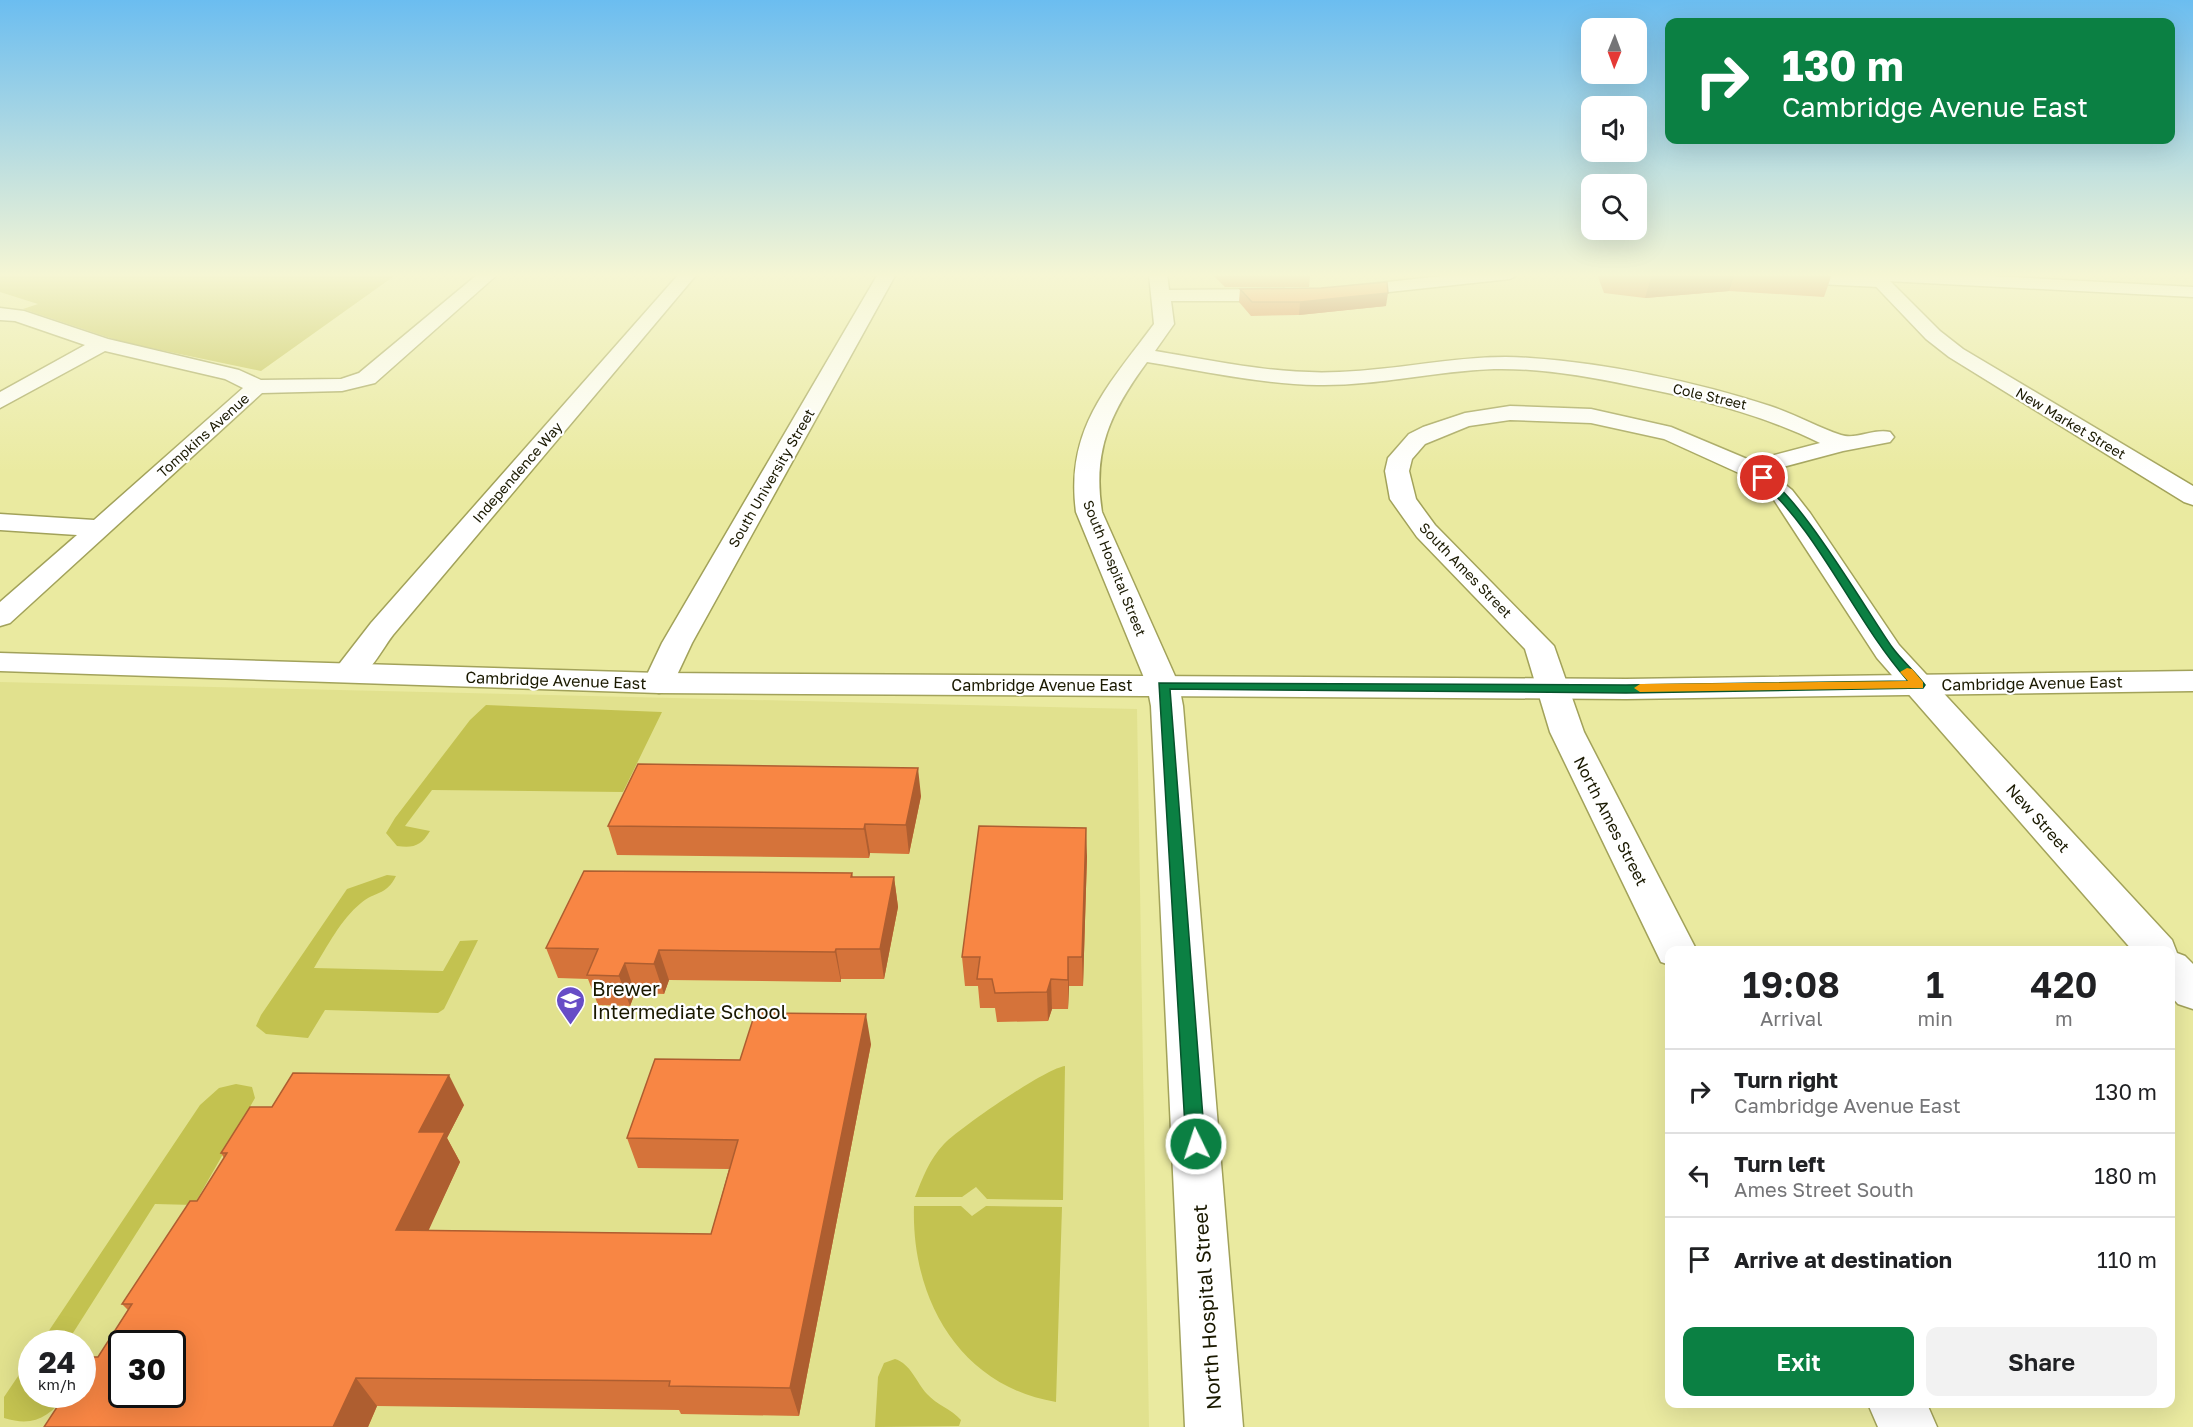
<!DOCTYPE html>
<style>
body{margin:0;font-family:"Golos Text",sans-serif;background:#f2f2f2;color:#202124;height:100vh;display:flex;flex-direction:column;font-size:22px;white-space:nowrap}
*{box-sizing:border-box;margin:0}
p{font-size:20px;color:#757577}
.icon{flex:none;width:33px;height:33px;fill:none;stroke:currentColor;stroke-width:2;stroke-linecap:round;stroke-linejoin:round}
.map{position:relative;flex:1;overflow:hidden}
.side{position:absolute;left:1665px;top:946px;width:510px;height:462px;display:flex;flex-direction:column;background:#fff;border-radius:12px;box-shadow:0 6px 24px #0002}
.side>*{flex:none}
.banner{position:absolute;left:1665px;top:18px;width:510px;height:126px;border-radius:12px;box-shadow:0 6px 24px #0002;background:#0b8043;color:#fff;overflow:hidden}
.needle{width:39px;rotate:181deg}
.controls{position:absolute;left:1581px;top:18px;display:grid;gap:12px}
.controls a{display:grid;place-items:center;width:66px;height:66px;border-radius:12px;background:#fff;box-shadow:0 6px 24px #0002;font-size:30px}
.speed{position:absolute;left:18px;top:1330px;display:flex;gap:12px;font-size:30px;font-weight:700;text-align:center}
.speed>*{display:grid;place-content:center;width:78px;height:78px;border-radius:50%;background:#fff;box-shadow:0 6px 24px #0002;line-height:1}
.speed small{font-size:15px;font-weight:400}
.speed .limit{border:3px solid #111;border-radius:9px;background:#fff;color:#111}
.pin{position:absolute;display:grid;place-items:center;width:51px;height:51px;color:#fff;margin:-26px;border:3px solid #fff;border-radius:50%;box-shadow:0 2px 6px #0007}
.me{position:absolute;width:66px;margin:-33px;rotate:356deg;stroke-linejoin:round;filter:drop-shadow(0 0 4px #0008)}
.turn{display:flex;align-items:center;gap:21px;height:126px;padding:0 18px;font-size:27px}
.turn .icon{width:78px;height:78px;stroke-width:2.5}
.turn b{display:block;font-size:42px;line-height:51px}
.eta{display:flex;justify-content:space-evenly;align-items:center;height:102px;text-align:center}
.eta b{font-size:36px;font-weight:600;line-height:42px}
.action{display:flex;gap:12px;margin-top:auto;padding:12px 18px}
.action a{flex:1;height:69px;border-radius:12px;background:#0b8043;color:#fff;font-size:24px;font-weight:600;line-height:69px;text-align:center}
.action a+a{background:#f2f2f2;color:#202124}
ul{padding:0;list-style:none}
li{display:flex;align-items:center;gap:18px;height:84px;padding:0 18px;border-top:2px solid #e0e0e0}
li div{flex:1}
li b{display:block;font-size:22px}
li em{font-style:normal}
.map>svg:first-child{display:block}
.built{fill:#e1e18e;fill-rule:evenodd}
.green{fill:#c3c250}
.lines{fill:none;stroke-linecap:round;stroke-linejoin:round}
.minor-casing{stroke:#a2a25a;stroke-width:3}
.tertiary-casing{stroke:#a2a25a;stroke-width:3}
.secondary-casing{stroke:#a2a25a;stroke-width:3}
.minor{fill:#fff;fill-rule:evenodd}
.tertiary{fill:#fff;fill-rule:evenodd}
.secondary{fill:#fff;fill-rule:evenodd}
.wall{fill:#d5733a}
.shaded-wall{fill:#ae5e30}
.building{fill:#f88644;stroke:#ae5e30;stroke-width:1.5;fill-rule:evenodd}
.route{fill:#0b8043;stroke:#07532c;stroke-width:1.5}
.slow{fill:#f59e0b}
.labels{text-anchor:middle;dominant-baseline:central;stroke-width:4.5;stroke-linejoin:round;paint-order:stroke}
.far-street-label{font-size:14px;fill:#1a1900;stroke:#fff}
.street-label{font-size:16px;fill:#1a1900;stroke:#fff}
.near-poi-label{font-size:20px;fill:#1a1900;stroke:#fff;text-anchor:start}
.near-street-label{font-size:20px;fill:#1a1900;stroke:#fff}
</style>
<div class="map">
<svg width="2193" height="1427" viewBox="0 0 2193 1427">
<rect width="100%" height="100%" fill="#eaeaa0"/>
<path class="built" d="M0,682L1137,709L1149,1427H0ZM32,1344H82V1395H32ZM122,1344H172V1395H122Z"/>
<path class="green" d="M5,274H397L261,371L122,342L23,309L38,304L0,292V276Z
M486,705L662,712L623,792L432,790L405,826L430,831C421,846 414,848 397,846L386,833L395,818L470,720Z
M387,875L396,876C386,896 375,891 361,903C341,919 327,947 314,968L443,971L460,941L478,940L444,1009L438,1013L325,1010L308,1038L266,1034L256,1026L261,1015L347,889Z
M1065,1066L1063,1200L987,1199L976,1187L962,1197H915C923,1177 929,1160 944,1144C960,1128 1044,1069 1065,1066Z
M236,1084L252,1087L255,1098L194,1205L155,1204L66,1344H40L200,1105L219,1088Z
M914,1206H961L972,1216L986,1206L1062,1207L1056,1402C959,1386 911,1298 914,1206Z
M31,1357L32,1395H67C48,1418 33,1427 4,1418V1397Z
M895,1359C911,1364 916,1382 927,1394C937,1405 951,1409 961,1420L959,1426L875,1427L878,1377L884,1363Z"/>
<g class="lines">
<defs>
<path id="minor" d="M478,274H498L375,383L342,391L262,393L10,623L0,626V602L77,535L0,530V514L94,520L243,388L225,379L105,351L0,408V392L85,345L15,321L0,320V308L24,311L108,339L239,370L261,380L341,379L359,373Z
M679,274H697L393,635C377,656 366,686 338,679L333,672L371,623Z
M878,274H896L692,643L670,690L659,693L648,690L643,683L662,643Z
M1149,274H1167L1169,290L1284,289L1293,295L1284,301H1171L1174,324L1155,351C1216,361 1277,375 1339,372C1403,370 1466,353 1530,358C1606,363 1697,382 1770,406C1795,414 1817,427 1841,435C1856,440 1874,428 1890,432L1894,437L1890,442L1843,451L1768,471L1792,490L1810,513L1899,645L2172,940L2177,953L2185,956L2193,964V1009L2178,1004L2170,995V951H2133L1877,658L1774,500L1741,474L1664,439L1591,423L1510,420L1469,426L1425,444L1412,459L1409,471L1416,499L1435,525L1554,646L1584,732L1697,951H1670V965L1661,962L1550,732L1525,649L1417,537L1390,499L1385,471L1388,458L1409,434L1423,427L1465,413L1510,406L1591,409L1671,427L1752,461L1820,443C1759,413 1695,398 1629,385C1585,376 1539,368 1494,369C1435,371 1377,386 1318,385C1260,384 1203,371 1147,362C1111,411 1092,450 1102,512L1179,685L1183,706L1243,1427H1185L1151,706L1147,685L1076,512C1065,429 1108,386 1154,324Z
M1460,274H1519L1510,279L1342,297L1333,292L1342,287Z
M1710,274H1955L2193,287V297L1887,281L1885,286L1879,287L1719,279Z
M1868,1404H1927L1937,1427H1878Z"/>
<path id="tertiary" d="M1864,274H1883L1940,331L1963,349L2193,486V505L2184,502L1949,357L1926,339Z"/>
<path id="secondary" d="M0,653L659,673L1626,679L2193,671V691L1626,699L659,693L0,671Z"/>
</defs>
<use href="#minor" class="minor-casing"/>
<use href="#tertiary" class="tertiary-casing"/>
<use href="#secondary" class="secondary-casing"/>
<use href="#minor" class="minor"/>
<use href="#tertiary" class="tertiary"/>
<use href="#secondary" class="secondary"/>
</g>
<path class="wall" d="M1212,274H1327L1310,276L1309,287H1225Z
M1597,274H1832L1824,297L1729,291L1645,298L1604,293Z
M1240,289L1386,306L1299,315L1251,316L1239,302Z
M921,796L909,854L870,853L869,858L617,855L608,826Z
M1087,856L1083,986H1069L1068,1009H1052L1048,1021L997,1022L995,1008H980L978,986H965L962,957Z
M852,873L853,877H894L898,907L884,979H841V982L669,980L664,994L635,993L630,1006L598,1005L588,979L558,978L546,948Z
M871,1044L799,1416L681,1414L679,1410L377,1406L368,1427H44L58,1407L45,1395L98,1357L128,1310L122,1304L197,1201L224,1158L221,1153L464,1105L447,1138L460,1162L428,1230L711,1234L729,1169L638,1168L627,1138L740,1060Z"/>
<path class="shaded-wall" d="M1309,274H1327L1310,276Z
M1652,274H1735L1729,291L1645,298Z
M1388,293L1386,306L1299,315L1300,302Z
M918,768L921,796L909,854L906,825Z
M865,824L870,853L869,858L864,829Z
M1086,828L1087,856L1083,986L1082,957Z
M894,877L898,907L884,979L880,949Z
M836,949L841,979V982L835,952Z
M659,950L669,980L664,994L654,964Z
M1068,957L1069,986L1068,1009Z
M625,963L635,993L630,1006L619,976Z
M1051,979L1052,1009L1048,1021L1047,992Z
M866,1014L871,1044L799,1416L790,1388Z
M449,1075L464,1105L447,1138L460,1162L415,1260L396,1230L419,1132Z
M356,1378L377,1406L368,1427H333Z"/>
<path class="building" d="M1224,274H1310V275L1226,276Z
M1387,282L1388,293L1300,302H1252L1240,289L1321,288Z
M638,764L918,768L906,825L865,824L864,829L608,826Z
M979,826L1086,828L1082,957H1068V980L1051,979L1047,992L995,993L992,979H977L980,957H962Z
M584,871L852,873L851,877H894L880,949H836L835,952L659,950L654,964L625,963L619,976L587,975L598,949L546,948Z
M755,1013L866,1014L790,1388L669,1386L670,1381L356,1378L333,1427H44L65,1395H48H82V1357H98L132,1304H122L190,1201H197L227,1153H221L250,1107H272L293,1073L449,1075L419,1132H445L396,1230L711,1234L738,1140L627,1138L655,1059L740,1060ZM122,1344H172V1395H122Z"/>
<linearGradient id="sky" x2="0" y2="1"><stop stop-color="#6bbdf0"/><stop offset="0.58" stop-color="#f6f6d4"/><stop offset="1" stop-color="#f6f6d4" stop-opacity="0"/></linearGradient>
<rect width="2193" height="474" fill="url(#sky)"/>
<path class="route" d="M1759,476C1786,472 1873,621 1892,647C1902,661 1915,671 1925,685L1923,688L1626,693L1170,689L1205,1144L1203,1151L1196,1153L1188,1151L1186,1144L1159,683L1626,685L1908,681C1854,620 1819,531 1759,480Z"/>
<path class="slow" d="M1907,668L1912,669L1923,682V688L1640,692L1634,688L1640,684L1908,681L1900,672Z"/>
<defs>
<symbol id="school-pin" viewBox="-11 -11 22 30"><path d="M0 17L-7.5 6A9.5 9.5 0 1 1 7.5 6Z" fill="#674dc6" stroke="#fff"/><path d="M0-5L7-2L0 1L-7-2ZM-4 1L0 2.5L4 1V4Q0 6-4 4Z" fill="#fff"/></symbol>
</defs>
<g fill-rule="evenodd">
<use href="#school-pin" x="554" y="984" width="33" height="45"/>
</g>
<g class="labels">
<g class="far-street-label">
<text transform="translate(1710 396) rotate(13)">Cole Street</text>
<text transform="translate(2071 423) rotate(31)">New Market Street</text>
<text transform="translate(203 435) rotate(-42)">Tompkins Avenue</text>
<text transform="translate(517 472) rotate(-49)">Independence Way</text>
<text transform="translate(771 478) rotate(-60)">South University Street</text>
<text transform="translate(1115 568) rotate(68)">South Hospital Street</text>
<text transform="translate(1466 570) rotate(46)">South Ames Street</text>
</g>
<g class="street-label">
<text transform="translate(556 680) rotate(2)">Cambridge Avenue East</text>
<text transform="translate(2032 683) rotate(-1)">Cambridge Avenue East</text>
<text x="1042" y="685">Cambridge Avenue East</text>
<text transform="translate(2038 818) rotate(48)">New Street</text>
<text transform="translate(1611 821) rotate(63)">North Ames Street</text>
</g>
<g class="near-poi-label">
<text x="592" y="988">Brewer<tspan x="592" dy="23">Intermediate School</tspan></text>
</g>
<g class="near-street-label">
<text transform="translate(1206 1307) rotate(-94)">North Hospital Street</text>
</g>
</g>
</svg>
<div class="controls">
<a><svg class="needle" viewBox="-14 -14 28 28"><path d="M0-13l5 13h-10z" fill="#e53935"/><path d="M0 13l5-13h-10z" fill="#757577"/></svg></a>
<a><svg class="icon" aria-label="sound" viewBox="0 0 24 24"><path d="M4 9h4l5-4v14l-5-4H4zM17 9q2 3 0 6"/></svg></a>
<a><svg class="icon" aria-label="search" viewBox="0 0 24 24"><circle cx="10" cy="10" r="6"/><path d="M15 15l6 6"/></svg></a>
</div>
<div class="speed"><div>24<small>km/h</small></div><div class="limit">30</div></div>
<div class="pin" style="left:1763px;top:478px;background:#d93025"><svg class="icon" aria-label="arrive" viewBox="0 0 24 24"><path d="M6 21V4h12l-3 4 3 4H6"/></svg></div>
<svg class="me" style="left:1196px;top:1144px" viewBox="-20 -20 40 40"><circle r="17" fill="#0b8043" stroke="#fff" stroke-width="3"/><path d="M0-11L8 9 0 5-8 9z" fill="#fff"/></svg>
<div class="banner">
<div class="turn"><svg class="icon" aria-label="right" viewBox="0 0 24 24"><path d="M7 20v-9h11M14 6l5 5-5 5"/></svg><div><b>130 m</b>Cambridge Avenue East</div></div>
</div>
<section class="side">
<div class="eta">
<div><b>19:08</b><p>Arrival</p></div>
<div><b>1</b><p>min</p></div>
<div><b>420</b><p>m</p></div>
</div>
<ul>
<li><svg class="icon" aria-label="right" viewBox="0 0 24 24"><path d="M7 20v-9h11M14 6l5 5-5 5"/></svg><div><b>Turn right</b><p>Cambridge Avenue East</p></div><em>130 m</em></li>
<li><svg class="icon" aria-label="left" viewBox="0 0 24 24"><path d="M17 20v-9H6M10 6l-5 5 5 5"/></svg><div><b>Turn left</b><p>Ames Street South</p></div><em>180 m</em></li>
<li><svg class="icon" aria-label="arrive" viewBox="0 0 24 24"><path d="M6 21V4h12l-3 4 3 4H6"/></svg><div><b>Arrive at destination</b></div><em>110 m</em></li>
</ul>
<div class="action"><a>Exit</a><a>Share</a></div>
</section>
</div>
